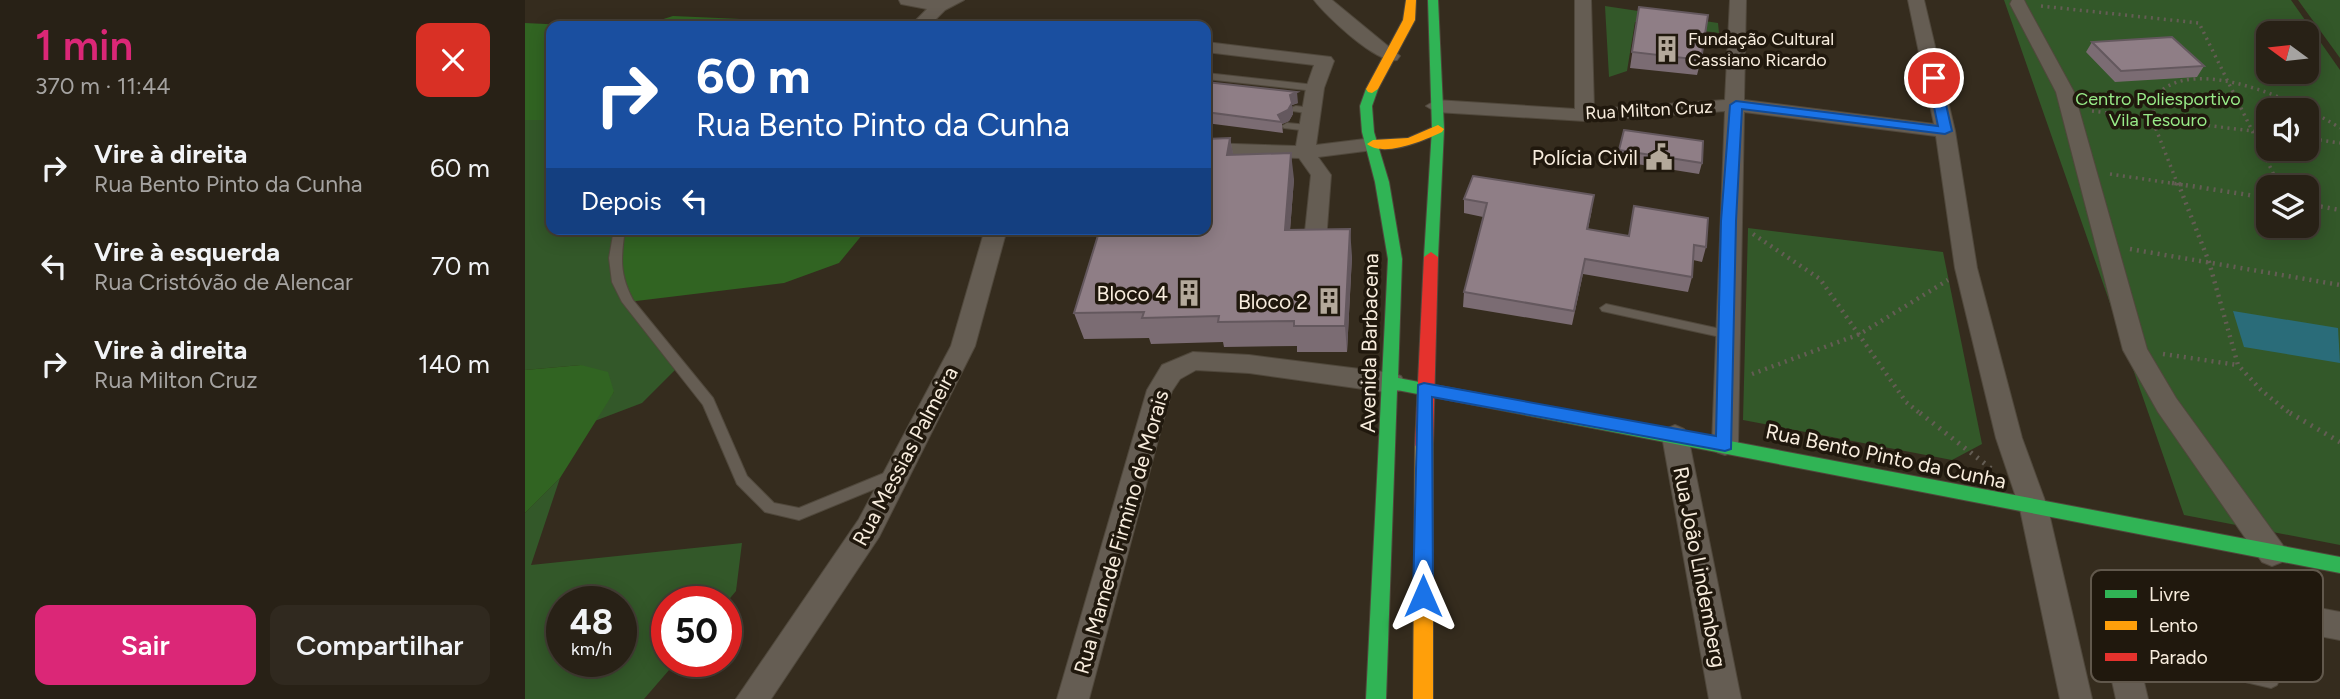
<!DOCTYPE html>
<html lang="pt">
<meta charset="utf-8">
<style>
body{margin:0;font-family:Figtree,sans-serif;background:#30291f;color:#f1f3f6;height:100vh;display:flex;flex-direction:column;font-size:26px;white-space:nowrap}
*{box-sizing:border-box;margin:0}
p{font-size:23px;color:#a5a3a1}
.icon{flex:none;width:38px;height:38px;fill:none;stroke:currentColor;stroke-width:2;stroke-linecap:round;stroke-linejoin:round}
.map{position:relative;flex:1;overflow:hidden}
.details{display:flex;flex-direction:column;background:#282116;width:525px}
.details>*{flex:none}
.top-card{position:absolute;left:21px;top:21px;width:665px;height:214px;border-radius:14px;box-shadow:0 4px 18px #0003,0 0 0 2px #443e35;background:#1a4fa0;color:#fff;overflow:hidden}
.needle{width:46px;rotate:285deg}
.controls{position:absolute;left:1731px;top:21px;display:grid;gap:14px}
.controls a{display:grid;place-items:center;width:63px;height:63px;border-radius:14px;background:#282116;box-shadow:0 4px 18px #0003,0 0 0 2px #443e35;font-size:35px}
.speed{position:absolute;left:21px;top:586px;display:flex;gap:14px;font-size:35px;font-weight:700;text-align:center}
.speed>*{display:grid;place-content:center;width:91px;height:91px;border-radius:50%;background:#282116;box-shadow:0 4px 18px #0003,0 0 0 2px #443e35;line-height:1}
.speed small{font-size:18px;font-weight:400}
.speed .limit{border:10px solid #d22;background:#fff;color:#111}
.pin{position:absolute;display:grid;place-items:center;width:60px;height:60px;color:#fff;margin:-30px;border:4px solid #fff;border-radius:50%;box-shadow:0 2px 7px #0007}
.me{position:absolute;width:77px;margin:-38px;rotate:0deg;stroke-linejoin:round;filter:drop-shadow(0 0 5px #0008)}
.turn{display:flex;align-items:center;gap:24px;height:147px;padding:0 35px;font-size:32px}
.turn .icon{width:91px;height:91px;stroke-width:2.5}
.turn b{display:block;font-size:49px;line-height:60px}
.then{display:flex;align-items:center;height:66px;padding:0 35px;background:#0003;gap:14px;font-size:26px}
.round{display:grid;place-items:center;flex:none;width:74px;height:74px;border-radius:14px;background:#30291f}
.headline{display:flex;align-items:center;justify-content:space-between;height:119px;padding:0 35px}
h1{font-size:42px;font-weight:600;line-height:52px;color:#db2777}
.button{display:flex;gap:14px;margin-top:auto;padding:14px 35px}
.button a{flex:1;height:80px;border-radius:14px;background:#db2777;color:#fff;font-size:28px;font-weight:600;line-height:80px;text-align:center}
.button a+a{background:#30291f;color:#f1f3f6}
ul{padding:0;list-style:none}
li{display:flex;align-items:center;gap:21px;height:98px;padding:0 35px}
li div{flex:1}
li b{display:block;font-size:26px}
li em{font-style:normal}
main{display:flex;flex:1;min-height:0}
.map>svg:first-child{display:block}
.green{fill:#335829;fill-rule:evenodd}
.forest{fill:#316422}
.water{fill:#2a6c79}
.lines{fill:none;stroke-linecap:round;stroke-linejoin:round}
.lane-casing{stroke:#50483c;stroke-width:2}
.street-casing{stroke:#50483c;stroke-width:2}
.fast-casing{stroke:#50483c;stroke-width:2}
.slow-casing{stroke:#50483c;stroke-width:2}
.jam-casing{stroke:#50483c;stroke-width:2}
.path-far2{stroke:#645d54;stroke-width:3.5;stroke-dasharray:2 4.5;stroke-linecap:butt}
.path-far1{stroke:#645d54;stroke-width:4.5;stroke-dasharray:2 5;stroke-linecap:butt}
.path{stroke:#645d54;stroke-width:5;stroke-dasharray:2 6;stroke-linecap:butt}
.lane{fill:#655d53;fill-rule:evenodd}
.street{fill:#655d53;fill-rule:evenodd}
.fast{fill:#30b455;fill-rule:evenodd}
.slow{fill:#ff9f0a;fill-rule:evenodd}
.jam{fill:#e5322d;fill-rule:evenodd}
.wall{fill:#7b6c73}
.shaded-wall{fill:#64585e}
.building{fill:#8f7e86;stroke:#64585e;stroke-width:2}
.route{fill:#1a73e8;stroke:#114b97;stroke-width:2}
.labels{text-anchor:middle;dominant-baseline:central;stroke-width:7;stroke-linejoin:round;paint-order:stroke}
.far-poi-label{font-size:18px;fill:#f8edde;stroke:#20180d;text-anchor:start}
.far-park-label{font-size:18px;fill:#98eb88;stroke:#20180d}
.far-street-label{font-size:18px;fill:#f8edde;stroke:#20180d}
.poi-label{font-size:21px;fill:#f8edde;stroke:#20180d;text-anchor:end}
.street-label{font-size:21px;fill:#f8edde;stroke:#20180d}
.key{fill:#20180d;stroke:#61584c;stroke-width:2}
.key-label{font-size:19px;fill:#f8edde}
</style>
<main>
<section class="details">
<div class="headline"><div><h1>1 min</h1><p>370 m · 11:44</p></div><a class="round" style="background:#d93025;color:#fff"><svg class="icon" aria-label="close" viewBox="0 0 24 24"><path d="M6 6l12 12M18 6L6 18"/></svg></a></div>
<ul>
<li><svg class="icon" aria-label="right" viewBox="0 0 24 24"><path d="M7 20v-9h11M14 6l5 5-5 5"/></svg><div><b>Vire à direita</b><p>Rua Bento Pinto da Cunha</p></div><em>60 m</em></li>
<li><svg class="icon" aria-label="left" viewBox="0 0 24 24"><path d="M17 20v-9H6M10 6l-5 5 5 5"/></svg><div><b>Vire à esquerda</b><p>Rua Cristóvão de Alencar</p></div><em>70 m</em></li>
<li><svg class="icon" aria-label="right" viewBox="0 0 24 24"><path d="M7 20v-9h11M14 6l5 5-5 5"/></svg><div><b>Vire à direita</b><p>Rua Milton Cruz</p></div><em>140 m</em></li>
</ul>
<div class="button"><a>Sair</a><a>Compartilhar</a></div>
</section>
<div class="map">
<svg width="1815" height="699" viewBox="0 0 1815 699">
<rect width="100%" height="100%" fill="#352c1e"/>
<path class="green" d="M1479,0H1766L1815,70V545L1659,515ZM1743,33H1782V72H1743ZM1743,110H1782V149H1743ZM1743,187H1782V226H1743Z
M1773,0H1815V58Z
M1080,6L1193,23L1194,33L1110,22L1102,71L1084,77Z
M0,120H26V229H95L93,282L153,367L117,403L67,422L89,392L56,365L0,370Z
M1223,228L1418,252L1457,444L1427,460L1218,420Z
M35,478L6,565L217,543L211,591L201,603L142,602V662H151L119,699H0V513ZM37,602H96V662H37Z"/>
<path class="forest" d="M148,16L262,21L270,26H116Z
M0,23L62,26H26V120H0Z
M95,229H342L314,263L259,283L103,302L92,237Z
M56,365L83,372L89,392L35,478L0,513V370Z"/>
<path class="water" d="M1708,311L1813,328L1815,363L1719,347Z"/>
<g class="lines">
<defs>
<path id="lane" d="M681,73L790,85L795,88L790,91L681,79Z
M771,106L787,108L792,111L787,114L768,111V107Z
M762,123L784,125L789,128L784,131L759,128L757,126Z
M89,229H100C96,258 94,273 108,300L188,398L222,476L249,503L274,508L369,469L374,471L376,475L374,479L274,520L240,512L212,484L178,405L97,302L87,282L84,258Z
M1081,304L1200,330L1206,334L1200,338L1077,311L1075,308Z
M1597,639L1746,672L1752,675L1754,680L1752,685L1746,688L1597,653L1592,651L1589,646L1592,641Z"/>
<path id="street" d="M374,0H439L420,10L409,21V26H393L391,20L402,9L376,4Z
M789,0H807L875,56L872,60C853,65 801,16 789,0Z
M1050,0H1066L1069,109L1200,100L1205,0H1221L1219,100L1409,124L1383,0H1399L1430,131L1452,268L1497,438L1523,509L1567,699H1535L1495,509L1471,438L1430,268L1411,136L1219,112L1213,444L1209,452L1200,455L1191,452L1187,444L1200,111L1060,121L911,112L901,106L911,100L1050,109Z
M1487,0H1499L1501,4L1549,92L1622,349L1651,398L1757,544L1762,553L1757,562L1747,566L1737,562L1633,412L1598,350L1531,92L1485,4Z
M681,42L806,57L809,61L799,88L791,145L848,138L858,144L848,150L793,157L806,175L801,241L798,246H782L779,241L786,175L774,158L681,155V143L771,146L781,88L789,65L681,52Z
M460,229H482L450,346L354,537L246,699H211L334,519L426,346Z
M668,352L724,355L867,373L876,376L880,383L876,390L867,393L724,373L671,370L655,379L647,391L637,425L564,699H532L622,390L637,365Z
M1150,425L1159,429L1163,436L1216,699H1184L1137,436L1141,429Z
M1600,571L1815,612V640L1599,598L1623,699H1591L1566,586L1570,577Z"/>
<path id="fast" d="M903,0H913L919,129L913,257L906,262L899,257L907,129Z
M847,85L853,89L847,106L849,132L864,182L877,259L873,378L1815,557V573L872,390L861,699H841L863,259L850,182L837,132L835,106L841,89Z"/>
<path id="slow" d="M881,0H891L890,20L853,89L847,93L843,92L841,89L878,20Z
M913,125L919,129L917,132C900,140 859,158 842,144L848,140L883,138Z
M899,438L905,440L908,445V699H888L890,445L893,440Z"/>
<path id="jam" d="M906,252L913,257L908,445L905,450L899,452L893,450L890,445L899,257Z"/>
</defs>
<use href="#lane" class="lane-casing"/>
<use href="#street" class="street-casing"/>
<use href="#fast" class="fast-casing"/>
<use href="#slow" class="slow-casing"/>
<use href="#jam" class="jam-casing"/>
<path class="path-far2" d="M1516,6L1674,23L1754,185
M1567,111L1743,133
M1782,138L1815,143
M1585,174L1659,185
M1653,185L1627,119L1631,96C1668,52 1776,103 1815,128"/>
<path class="path-far1" d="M1647,183L1743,198
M1653,183L1684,262L1713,365L1736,390L1767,415
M1753,183L1755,187
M1782,204L1815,210
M1228,234L1295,279L1381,402L1397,415
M1605,249L1815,285
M1638,354L1713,365
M1227,374L1335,334L1423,280"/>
<path class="path" d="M1395,413L1468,470
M1765,413L1815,442"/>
<use href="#lane" class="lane"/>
<use href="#street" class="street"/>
<use href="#fast" class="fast"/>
<use href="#slow" class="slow"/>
<use href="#jam" class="jam"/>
</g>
<path class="wall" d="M1114,7L1176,60L1172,75L1105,68Z
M1567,42L1679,66L1672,77L1590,82L1561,52Z
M681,82L773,103L767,105L768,114L764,121L757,124L758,133L681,123Z
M705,138L708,155L769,179L765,230L827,256L822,352H772V346L699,347L698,342L626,344L624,338L559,339L549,313L681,229Z
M1094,150L1177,163L1174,174L1093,161Z
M939,199L1067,209L1063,229L1104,236L1109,206L1181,247L1177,262L1168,260L1167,277L1163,292L1058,274L1047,325L938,307L939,292L958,217L939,213Z"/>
<path class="shaded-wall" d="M772,92L773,103L767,105L768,114L764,121L757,124L753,115L765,95Z
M705,138L710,164L702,155Z
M766,153L769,179L763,256L760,230Z
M825,229L827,256L822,352L820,326Z"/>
<path class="building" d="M1114,7L1183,15L1176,60L1107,52Z
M1647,37L1679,66L1596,71L1567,42Z
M681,82L772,92L765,95L767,103L763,110L753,115L757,122L681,112Z
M1099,130L1178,141L1177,163L1094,150Z
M705,138L702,155L766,153L760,230L825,229L820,326H769V321L693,322L694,316L617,318L619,312L549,313L575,229H681V139Z
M948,176L1069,195L1062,229L1104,236L1109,206L1183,218L1181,247L1169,245L1167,277L1060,259L1049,311L939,292L962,203L939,199Z"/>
<path class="route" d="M1409,75L1415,78L1427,131L1420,134L1217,109L1211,221L1206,449L1200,451L907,397L908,596L905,602L898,605L891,602L888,596L893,385L899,383L1191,436L1196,221L1205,105L1211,101L1413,126L1403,78Z"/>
<defs>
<symbol id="building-bare" viewBox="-9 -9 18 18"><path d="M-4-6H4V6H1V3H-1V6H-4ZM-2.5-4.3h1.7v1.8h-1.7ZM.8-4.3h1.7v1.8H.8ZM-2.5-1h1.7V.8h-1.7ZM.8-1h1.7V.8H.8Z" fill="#b4a99b" stroke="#20180d" stroke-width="2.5" paint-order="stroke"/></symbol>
<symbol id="civic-bare" viewBox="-9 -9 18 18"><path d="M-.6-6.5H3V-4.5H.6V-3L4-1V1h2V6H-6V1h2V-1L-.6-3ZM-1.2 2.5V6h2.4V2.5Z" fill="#b4a99b" stroke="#20180d" stroke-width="2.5" paint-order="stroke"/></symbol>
</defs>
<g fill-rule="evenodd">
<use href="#building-bare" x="1123" y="30" width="38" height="38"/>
<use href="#civic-bare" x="1115" y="138" width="38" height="38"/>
<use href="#building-bare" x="645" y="274" width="38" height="38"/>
<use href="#building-bare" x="785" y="282" width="38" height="38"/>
</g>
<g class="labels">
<g class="far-poi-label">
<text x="1163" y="39">Fundação Cultural<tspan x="1163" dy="21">Cassiano Ricardo</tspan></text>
</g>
<g class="far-park-label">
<text x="1633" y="99">Centro Poliesportivo<tspan x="1633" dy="21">Vila Tesouro</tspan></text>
</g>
<g class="far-street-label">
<text transform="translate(1124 110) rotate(-3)">Rua Milton Cruz</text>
</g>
<g class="poi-label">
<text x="1113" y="157">Polícia Civil</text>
<text x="643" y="293">Bloco 4</text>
<text x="783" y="301">Bloco 2</text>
</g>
<g class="street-label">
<text transform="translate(844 343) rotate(-89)">Avenida Barbacena</text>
<text transform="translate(380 456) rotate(-62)">Rua Messias Palmeira</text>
<text transform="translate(1361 456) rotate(12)">Rua Bento Pinto da Cunha</text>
<text transform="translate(596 532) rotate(-74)">Rua Mamede Firmino de Morais</text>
<text transform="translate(1175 567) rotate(79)">Rua João Lindemberg</text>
</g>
</g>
<rect x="1566" y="570" width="232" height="112" rx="10" class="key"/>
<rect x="1580" y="590" width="32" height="8" fill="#30b455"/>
<rect x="1580" y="621" width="32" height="9" fill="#ff9f0a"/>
<rect x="1580" y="653" width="32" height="8" fill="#e5322d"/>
<g class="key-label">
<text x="1624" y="601">Livre</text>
<text x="1624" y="632">Lento</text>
<text x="1624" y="664">Parado</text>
</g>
</svg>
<div class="controls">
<a><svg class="needle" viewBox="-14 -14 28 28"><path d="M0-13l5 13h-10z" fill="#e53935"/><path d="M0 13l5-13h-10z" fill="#a5a3a1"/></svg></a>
<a><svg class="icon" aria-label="sound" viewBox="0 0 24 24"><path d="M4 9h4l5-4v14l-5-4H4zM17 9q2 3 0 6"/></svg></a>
<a><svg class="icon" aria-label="layers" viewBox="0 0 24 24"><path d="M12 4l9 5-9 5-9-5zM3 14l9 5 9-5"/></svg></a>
</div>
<div class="speed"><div>48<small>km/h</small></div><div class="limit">50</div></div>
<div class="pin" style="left:1409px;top:78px;background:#d93025"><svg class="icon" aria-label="arrive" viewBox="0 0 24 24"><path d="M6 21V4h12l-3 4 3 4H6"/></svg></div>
<svg class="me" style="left:898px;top:596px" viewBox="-20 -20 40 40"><path d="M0-17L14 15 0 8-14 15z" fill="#1a73e8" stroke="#fff" stroke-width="4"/></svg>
<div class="top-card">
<div class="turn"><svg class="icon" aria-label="right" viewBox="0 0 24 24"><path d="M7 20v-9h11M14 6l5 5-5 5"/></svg><div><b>60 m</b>Rua Bento Pinto da Cunha</div></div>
<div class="then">Depois<svg class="icon" aria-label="left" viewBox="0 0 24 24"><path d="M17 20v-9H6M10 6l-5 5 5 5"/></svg></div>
</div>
</div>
</main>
